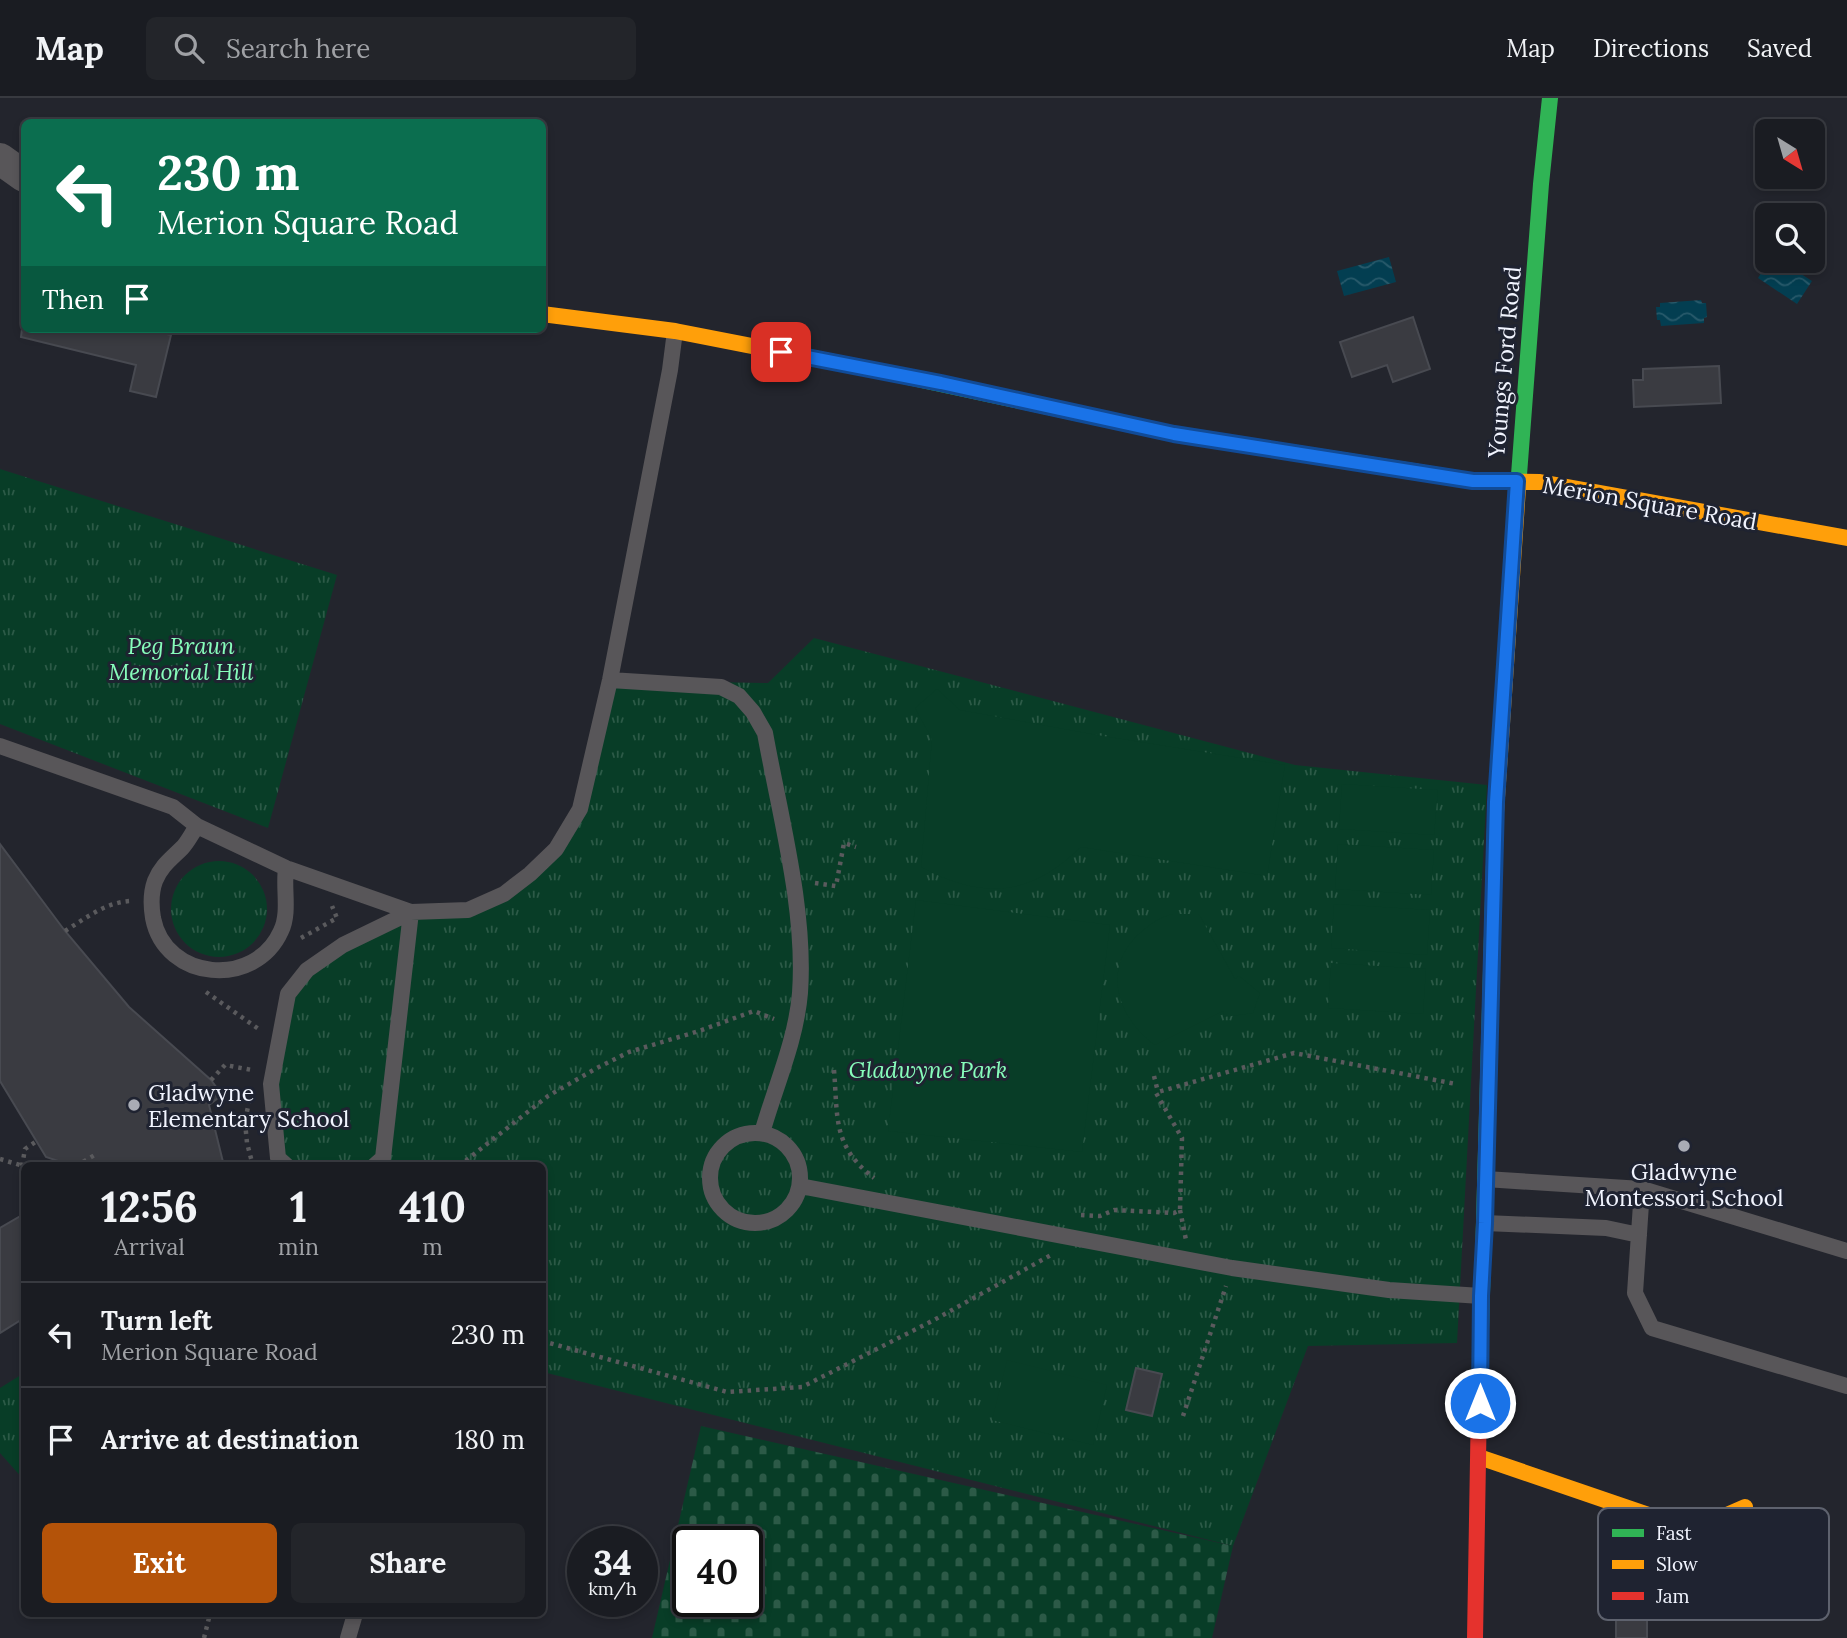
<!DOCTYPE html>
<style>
body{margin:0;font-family:Lora,serif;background:#23252a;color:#f1f3f6;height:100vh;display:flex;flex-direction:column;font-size:26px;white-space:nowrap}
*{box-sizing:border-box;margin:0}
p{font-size:23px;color:#9fa1a5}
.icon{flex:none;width:38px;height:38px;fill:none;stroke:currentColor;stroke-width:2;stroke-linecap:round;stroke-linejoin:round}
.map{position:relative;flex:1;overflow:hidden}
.sheet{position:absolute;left:21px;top:1064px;width:525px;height:455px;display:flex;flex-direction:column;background:#1a1c22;border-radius:10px;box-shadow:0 4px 10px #0003,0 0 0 2px #383a40}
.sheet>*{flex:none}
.guide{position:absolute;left:21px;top:21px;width:525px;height:214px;border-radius:10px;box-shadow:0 4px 10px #0003,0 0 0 2px #383a40;background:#0b6e4f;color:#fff;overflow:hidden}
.needle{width:46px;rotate:143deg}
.tools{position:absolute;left:1755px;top:21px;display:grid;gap:14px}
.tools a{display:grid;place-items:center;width:70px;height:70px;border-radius:10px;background:#1a1c22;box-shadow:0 4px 10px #0003,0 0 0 2px #383a40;font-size:35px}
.speed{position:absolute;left:567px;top:1428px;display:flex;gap:14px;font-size:35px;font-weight:700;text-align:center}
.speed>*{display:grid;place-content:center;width:91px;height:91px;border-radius:50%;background:#1a1c22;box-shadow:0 4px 10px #0003,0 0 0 2px #383a40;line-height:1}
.speed small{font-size:18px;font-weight:400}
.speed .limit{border:4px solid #111;border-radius:10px;background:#fff;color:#111}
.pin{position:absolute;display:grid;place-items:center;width:60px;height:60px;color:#fff;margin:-30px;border-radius:14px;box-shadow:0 4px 10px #0006}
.me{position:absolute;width:77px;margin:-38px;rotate:0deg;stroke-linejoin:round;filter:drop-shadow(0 0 5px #0008)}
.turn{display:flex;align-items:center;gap:24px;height:147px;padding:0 21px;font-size:32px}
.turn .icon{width:91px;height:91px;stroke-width:2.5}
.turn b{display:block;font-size:49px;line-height:60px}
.then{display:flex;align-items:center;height:66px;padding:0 21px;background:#0003;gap:14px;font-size:26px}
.eta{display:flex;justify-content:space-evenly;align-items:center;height:119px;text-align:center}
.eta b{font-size:42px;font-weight:800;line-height:49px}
.primary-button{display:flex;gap:14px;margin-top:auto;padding:14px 21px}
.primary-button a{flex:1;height:80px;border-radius:10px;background:#b45309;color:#fff;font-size:28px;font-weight:800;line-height:80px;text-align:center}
.primary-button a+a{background:#23252a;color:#f1f3f6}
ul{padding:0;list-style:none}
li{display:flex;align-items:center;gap:21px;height:105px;padding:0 21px;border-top:2px solid #383a40}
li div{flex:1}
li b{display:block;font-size:26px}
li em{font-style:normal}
header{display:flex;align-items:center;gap:42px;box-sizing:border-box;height:98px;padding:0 35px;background:#1a1c22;border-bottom:2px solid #383a40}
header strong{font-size:33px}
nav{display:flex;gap:38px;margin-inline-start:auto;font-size:24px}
.search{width:490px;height:63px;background:#23252a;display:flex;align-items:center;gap:18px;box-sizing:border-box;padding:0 24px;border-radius:10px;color:#9fa1a5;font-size:26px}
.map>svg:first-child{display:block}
.grass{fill:url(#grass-tufts)}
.cemetery{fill:url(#cemetery-stones);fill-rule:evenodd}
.garden{fill:#083d27}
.water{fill:url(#water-waves)}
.building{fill:#3a3b41;stroke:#484a51;stroke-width:2}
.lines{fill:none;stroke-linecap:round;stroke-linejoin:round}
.path{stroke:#5a5a5d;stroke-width:4.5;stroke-dasharray:3.5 5;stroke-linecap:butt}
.lane{stroke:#585659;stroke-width:16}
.street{stroke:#585659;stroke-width:32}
.fast{stroke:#30b455;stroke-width:16}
.slow{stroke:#ff9f0a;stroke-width:16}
.jam{stroke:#e5322d;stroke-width:16}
.route-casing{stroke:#114b97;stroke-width:18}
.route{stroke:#1a73e8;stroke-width:12}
.poi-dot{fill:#a9acb5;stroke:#1f2331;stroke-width:2.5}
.labels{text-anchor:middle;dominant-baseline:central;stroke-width:6;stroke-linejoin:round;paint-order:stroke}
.street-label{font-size:23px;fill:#f1f4fe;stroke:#1f2331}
.park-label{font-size:23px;font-style:italic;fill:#87fdbb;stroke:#1f2331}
.poi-label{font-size:23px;fill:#f1f4fe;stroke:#1f2331;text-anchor:start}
.key{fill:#1f2331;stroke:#5e626e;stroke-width:2}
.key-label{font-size:19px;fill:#f1f4fe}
</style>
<header>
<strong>Map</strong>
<div class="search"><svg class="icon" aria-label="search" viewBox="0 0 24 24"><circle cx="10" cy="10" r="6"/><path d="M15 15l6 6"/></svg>Search here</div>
<nav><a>Map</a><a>Directions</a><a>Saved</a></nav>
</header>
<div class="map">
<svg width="1847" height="1540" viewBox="0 0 1847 1540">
<defs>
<pattern id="grass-tufts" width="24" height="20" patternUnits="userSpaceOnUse" patternTransform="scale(1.75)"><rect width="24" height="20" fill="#083d27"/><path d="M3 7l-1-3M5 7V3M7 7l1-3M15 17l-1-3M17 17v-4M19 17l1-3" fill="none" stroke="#2c5a47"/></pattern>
<pattern id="cemetery-stones" width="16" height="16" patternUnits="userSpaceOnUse" patternTransform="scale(1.75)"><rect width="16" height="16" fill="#083d27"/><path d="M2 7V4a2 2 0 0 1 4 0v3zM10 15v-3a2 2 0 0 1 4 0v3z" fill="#2c5a47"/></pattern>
<pattern id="water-waves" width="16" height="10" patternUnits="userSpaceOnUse" patternTransform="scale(1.75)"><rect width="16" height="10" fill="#033e51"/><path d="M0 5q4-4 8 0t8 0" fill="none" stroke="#285a6b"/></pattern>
</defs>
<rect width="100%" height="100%" fill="#23252d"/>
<path class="grass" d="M0,371L337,477L268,730L0,626Z
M814,540L1295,667L1487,687L1457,1245L1308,1248L1233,1448L543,1274L542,1068H273L271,986L288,896L307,872L411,814L468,812L530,776L580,711L610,582L768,585Z
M171 811a48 48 0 1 1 96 0a48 48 0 1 1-96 0Z
M24,1275V1382L0,1355V1290Z"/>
<path class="cemetery" d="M701,1328L1233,1448L1212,1540H652ZM688,1444H747V1503H688Z"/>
<path class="garden" d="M937,591L960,612L1097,637L1285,667L1267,778L1081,749C1029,799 983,802 921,769L932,641L915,610Z
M1342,686L1438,692L1434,737L1339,731Z
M1338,746L1434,752L1431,797L1335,791Z
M916,802L1110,827L1082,1054L888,1033Z
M1334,806L1430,812L1427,857L1331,850Z
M1173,816H1198L1200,818L1235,881L1239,878L1260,895L1253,915L1224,919L1223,913L1155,947C1117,920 1101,869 1140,835C1150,826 1160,819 1173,816Z
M1331,865L1426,871L1423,916L1328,910Z
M1007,1262L1107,1287L1093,1347L992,1322Z"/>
<path class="water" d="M1389,159L1396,184L1344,198L1337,173Z
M1769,163H1781L1812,183L1797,206L1758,180Z
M1701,202L1702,205H1706L1707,219L1704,220V225L1661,228L1660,222H1657L1656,209H1660V205Z"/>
<path class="building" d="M1413,219L1430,271L1393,284L1387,267L1352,279L1340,244Z
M22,231H145L171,237L156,299L130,293L136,267L21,239Z
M1719,268L1721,305L1634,309L1633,282H1643V271Z
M0,746L65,833L129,909L211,982L222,997L209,1007L224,1068H73L46,1059L0,983Z
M24,1116V1220L0,1235V1130Z
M1136,1270L1162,1276L1152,1318L1126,1312Z
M1616,1509H1647V1540H1616Z"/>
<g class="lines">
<path class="path" d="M815,785L836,788L844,745L856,749
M65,833C86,820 106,804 131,803
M301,840L337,820L332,808
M206,894L260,932
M834,972C838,1019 832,1048 874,1080
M1154,978L1158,994
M211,982L225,967L252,972
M212,1021L245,1023L249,1004
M245,1024L247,1045L253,1068
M0,1061L23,1068
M22,1068L25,1051L37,1043
M76,1068L98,1055
M459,1068L548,998L597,970L629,954L699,933L754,913L774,921
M1180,1112L1186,1142
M1081,1117L1100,1118L1114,1112L1174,1115L1180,1112L1182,1040L1156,995L1158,994L1294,955L1456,986
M542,1243L727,1294L802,1289L934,1222L1051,1157
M1183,1318L1226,1188
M204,1540L210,1516"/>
<path class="lane" d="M610,582L721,589L739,598L753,614L765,635C780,718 806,812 800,895C796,943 775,989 762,1035
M0,648L173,709L197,728L286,770L411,814L468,812L504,796L530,776L556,751L580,711L610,582L670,272L675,233
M197,728C192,735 188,744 182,750C171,761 161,768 155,783C151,794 151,808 153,820C165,883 255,891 281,833C290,814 283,791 286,770
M710 1080a45 45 0 1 1 90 0a45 45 0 1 1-90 0Z
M287,1068L278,1060L271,986L288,896L307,872L343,847L411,814
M374,1068L383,1060L411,814
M1485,1081L1642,1091L1847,1153
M800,1088L1232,1170L1389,1192L1481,1198
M1642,1091L1635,1195L1652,1230L1847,1288
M1485,1125L1606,1130L1639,1137
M348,1540L355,1516"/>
<path class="street" d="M0,61L24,78"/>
<path class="fast" d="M875,272L1174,336L1412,373
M1518,390L1541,86L1550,0
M1479,1303L1495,729"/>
<path class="slow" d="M542,216L675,233L875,272
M1412,373L1473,383L1540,384L1847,440
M1495,729L1518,390
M1479,1359L1678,1427L1713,1423L1745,1409"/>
<path class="jam" d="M1475,1540L1479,1303"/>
</g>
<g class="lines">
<defs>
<path id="route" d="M781,254L941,285L1174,336L1473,383H1517L1496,704L1485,1125L1481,1198L1480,1305"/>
</defs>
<use href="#route" class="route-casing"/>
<use href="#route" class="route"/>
</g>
<g class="poi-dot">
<circle cx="134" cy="1007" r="7"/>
<circle cx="1684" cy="1048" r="7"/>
</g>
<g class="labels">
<g class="street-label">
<text transform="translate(1504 264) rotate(-85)">Youngs Ford Road</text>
<text transform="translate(1650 405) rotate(10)">Merion Square Road</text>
</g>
<g class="park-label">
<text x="181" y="547">Peg Braun<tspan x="181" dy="26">Memorial Hill</tspan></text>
<text x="928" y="971">Gladwyne Park</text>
</g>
<g class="poi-label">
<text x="148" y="994">Gladwyne<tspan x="148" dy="26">Elementary School</tspan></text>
<text x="1684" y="1073" text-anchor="middle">Gladwyne<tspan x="1684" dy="26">Montessori School</tspan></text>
</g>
</g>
<rect x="1598" y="1410" width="231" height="112" rx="10" class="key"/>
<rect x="1612" y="1431" width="32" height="8" fill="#30b455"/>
<rect x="1612" y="1462" width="32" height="9" fill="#ff9f0a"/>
<rect x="1612" y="1494" width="32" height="8" fill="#e5322d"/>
<g class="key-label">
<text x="1656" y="1442">Fast</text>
<text x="1656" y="1473">Slow</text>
<text x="1656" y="1505">Jam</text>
</g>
</svg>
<div class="tools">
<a><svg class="needle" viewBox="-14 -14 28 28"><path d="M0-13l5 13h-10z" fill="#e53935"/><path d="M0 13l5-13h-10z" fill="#9fa1a5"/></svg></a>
<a><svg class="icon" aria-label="search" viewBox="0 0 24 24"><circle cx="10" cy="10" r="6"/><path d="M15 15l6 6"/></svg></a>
</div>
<div class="speed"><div>34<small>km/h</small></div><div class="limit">40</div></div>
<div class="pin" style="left:781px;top:254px;background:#d93025"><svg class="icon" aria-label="arrive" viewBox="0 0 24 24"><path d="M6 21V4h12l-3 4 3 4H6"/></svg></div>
<svg class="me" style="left:1480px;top:1305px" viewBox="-20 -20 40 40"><circle r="17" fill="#1a73e8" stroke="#fff" stroke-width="3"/><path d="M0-11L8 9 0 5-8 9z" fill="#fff"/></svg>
<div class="guide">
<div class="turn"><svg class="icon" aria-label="left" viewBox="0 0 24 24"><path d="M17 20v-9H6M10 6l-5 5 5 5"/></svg><div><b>230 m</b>Merion Square Road</div></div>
<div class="then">Then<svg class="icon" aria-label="arrive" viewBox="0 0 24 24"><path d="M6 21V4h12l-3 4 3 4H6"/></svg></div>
</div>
<section class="sheet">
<div class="eta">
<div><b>12:56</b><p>Arrival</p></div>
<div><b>1</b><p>min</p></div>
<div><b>410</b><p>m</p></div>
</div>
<ul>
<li><svg class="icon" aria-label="left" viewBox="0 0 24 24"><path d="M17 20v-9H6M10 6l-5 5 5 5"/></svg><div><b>Turn left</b><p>Merion Square Road</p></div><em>230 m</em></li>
<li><svg class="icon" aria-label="arrive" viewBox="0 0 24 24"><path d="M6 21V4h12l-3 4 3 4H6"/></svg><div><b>Arrive at destination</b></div><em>180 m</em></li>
</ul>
<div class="primary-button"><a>Exit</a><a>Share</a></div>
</section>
</div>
